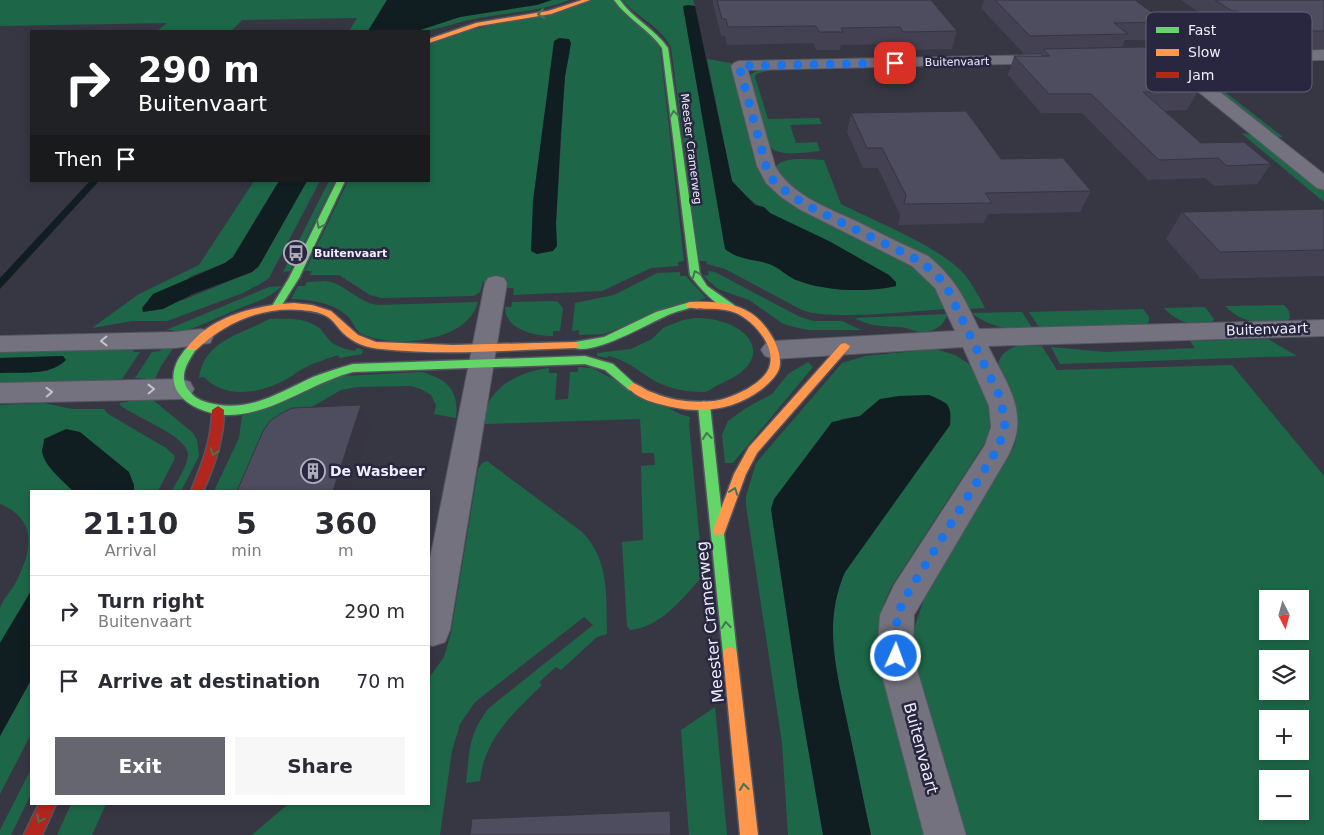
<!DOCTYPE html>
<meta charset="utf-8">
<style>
body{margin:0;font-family:"DejaVu Sans",sans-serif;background:#f7f7f7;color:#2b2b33;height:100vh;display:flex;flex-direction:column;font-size:19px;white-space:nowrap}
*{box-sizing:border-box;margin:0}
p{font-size:16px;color:#7c7c81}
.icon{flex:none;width:28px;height:28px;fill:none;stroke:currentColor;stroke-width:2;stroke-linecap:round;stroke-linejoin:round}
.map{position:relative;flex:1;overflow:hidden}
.panel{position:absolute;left:30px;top:490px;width:400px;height:315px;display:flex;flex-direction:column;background:#fff;border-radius:0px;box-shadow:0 2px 8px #0003}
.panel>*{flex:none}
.top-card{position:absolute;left:30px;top:30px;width:400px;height:152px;border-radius:0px;box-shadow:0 2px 8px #0003;background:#202124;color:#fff;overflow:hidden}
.needle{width:32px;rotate:174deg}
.buttons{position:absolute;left:1259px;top:590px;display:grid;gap:10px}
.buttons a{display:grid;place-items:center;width:50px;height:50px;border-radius:0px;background:#fff;box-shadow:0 2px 8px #0003;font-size:25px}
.pin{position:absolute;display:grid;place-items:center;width:42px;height:42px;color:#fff;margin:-21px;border-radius:10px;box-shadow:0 2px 8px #0006}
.me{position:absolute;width:55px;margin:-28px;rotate:2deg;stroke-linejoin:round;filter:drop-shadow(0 0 4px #0008)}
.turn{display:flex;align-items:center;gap:18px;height:105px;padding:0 25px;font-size:22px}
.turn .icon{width:65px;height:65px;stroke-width:2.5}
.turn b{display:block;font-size:35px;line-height:42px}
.then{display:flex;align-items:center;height:48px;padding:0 25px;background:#0003;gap:10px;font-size:19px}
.eta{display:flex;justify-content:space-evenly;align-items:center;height:85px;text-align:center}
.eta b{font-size:30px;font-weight:700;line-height:35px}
.primary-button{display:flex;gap:10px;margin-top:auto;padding:10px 25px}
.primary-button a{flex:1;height:58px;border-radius:0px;background:#666671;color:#fff;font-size:20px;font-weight:700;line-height:58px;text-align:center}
.primary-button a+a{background:#f7f7f7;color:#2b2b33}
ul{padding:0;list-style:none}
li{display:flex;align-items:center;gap:15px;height:70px;padding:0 25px;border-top:1px solid #e1e1e2}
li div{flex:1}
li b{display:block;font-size:19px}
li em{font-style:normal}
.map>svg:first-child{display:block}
.green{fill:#1d6748;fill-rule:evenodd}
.water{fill:#101e22}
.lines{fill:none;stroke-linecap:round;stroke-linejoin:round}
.street-casing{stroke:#555561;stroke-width:2}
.fast-casing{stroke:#555561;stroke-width:3}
.slow-casing{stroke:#555561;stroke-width:3}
.jam-casing{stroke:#555561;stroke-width:3}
.street{fill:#73727e;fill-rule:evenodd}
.fast{fill:#63d668;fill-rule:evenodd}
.slow{fill:#ff974d;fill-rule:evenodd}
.jam{fill:#b3261e;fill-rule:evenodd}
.wall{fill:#434152}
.shaded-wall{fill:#373542}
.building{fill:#4e4c5f;stroke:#373542}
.oneway{stroke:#437651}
.oneway2{stroke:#c2c2d1}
.route{stroke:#1a73e8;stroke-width:9;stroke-dasharray:0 16.2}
.labels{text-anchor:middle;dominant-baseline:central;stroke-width:5;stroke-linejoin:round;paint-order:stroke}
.far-street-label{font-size:11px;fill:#ededfd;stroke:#28273f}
.far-poi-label{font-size:11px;font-weight:bold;fill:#ededfd;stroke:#28273f;text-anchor:start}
.street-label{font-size:14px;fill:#ededfd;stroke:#28273f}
.poi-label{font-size:14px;font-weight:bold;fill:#ededfd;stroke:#28273f;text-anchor:start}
.near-street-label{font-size:16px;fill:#ededfd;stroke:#28273f}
.key{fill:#28273f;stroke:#636278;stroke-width:1}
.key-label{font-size:14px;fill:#ededfd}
</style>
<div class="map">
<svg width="1324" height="835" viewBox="0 0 1324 835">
<rect width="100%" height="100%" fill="#373744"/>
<path class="green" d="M0,0H387L368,31H349L357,18L242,20L231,31H157L167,23L0,26Z
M552,0H569C537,13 502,12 469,20C451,24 435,31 417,31L460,17Z
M592,0H612L648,31L660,48L684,261L678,262V266L651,268L602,291L513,295L514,288H507L508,281L483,282L480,292L474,296L381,298L370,295L339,275H310L312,271H305L348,181H429V44L444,37ZM554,41L570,51L565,76L556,223Z
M622,0H693L695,6L683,7L707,141L771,264L796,280L840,290H865L896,286L770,213C757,204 742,196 732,181L707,59L731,63L758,169C764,184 773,192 787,199L908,263L933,285L946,309C913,311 829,321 802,310L725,269L707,264L706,261H699L671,47C659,25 638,18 622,0Z
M1189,64L1283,137H1275L1188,67Z
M985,65L771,70L756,74L755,77L768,119L819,118L822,124L790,125L796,143L817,142L820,151C806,152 779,158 769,146L749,78L751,74L761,69Z
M1241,133L1258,136L1324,190V202Z
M824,160L841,204C876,222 941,247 965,275C973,285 979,297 985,308L968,309L916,252L792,190L775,168C782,155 811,160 824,160Z
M254,181H279L233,257L225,263L189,277L181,301L252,272L259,266L307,181H320L269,278L260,284L243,293L167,321H132L92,328L139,294L199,265Z
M329,181H335L290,271L283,272Z
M708,271L715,272L800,317L814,321H842L861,330H808L790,326L782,323L749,300L718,289L703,276L709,275Z
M680,272V276H686L706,298L603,334L579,335V330L572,331L575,303L614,295L657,273Z
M325,281C343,282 357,302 378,305L478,302C468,341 401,347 371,337C368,336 363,335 360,333C354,328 352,319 346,315C331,302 311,300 291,299L298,286H305L307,282Z
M282,286C268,300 251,303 233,311C212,320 193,330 170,335L173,330H166L269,287Z
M552,301L558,302L563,308L560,331H553V336C535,336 504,329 505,307H511L512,302Z
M1284,305L1289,311L1290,318L1287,321C1263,323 1243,325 1225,306Z
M1205,307L1214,319L1213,321C1195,328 1176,322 1164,308Z
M1143,309L1149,317V322L1142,326L1045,328L1038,326L1029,312Z
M1022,312L1031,326L1030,328C1006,330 991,327 971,313Z
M947,314C945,326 932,333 920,332C914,331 907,328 901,327C884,326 870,327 855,318Z
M695,318C746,317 783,358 720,384C715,386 709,392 703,392C687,392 669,389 655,381C638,371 629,361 608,356L607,358L597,356V353L631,349L652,339L663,328L683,320Z
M269,319C285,319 302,317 316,326C322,329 325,335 329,340C336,347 346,349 355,351L357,348L363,350L362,354L340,358L338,355C327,359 316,362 306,367C296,372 289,379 279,383C255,394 224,398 204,377L199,378C204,340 241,335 269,319Z
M1268,339L1297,356L1060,364L1051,347L1106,352L1195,348L1190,341Z
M136,346L133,352H140L122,379H115L112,384L0,388V373L48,371L63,356L0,358V349Z
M1016,346H1042L1057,370L1232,365L1324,476V835H964L917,674L913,632L925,596L1014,447C1023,417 1012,396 998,369C998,356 1005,351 1016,346ZM1268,599H1300V631H1268ZM1268,659H1300V691H1268ZM1268,719H1300V751H1268ZM1268,779H1300V811H1268Z
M163,347H174L161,366L154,381L140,383L143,378H135L152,352L160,351Z
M935,349L955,355L971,365L975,371L988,397L992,419L986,441L891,587L884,603L881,624L925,835H871C863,799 856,762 848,726C837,672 822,625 845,572L950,425L948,404L929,395L880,399L860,416L841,419L771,509L798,690L823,835H788L782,743L746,505V496L756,463L842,363L865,356Z
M808,362L813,367L733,463H725L722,435L728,421L746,408L772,394L788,374Z
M578,367L592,368L680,414L690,417L689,424L703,576C682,598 662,627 630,630L627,626L622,542L643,540L641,466L655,465L654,453H642L640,419L484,424C483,389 520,371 549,368V373H557L555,400L568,399L570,372H578Z
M422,372C448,380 459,390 456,418L434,414L436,405L431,395L421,389L411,386L357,387L341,390L301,413L241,491H214L239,438L242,416L341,376Z
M132,397H145L153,400L193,433L197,440L199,456L181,491H172C177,480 187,468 188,455C189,436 134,417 120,405V403L128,402Z
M44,403L72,409H104L108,414L166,448L175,456L174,460L158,491H134V485L50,467L73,491H31V591L0,643C0,633 0,618 0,608C3,599 12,590 16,582C32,551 38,519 0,504V405Z
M487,461L582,532C610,560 606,598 607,634L597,637L561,670L556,667L539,682L542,685C513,713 484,739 480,781L466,783C470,751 468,734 489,708L593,625L584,617L475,702L460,724L452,751L440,835H252L288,804H429V678L444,657L451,633L478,469L482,463Z
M31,680V734L0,794V736Z
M715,707L727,835H689L681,730Z
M31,769V794L11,835H0V830Z
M71,804H106L92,835H57Z"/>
<path class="water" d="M387,0H552L537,5L460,17L417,31H368Z
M688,5L695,6L732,181L755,205L764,207L770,213L829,241L889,275L896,282V286C868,293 823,291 796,280C786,276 779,267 769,264C754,259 738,260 725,249L683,6Z
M559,38L569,39L571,43L565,76L561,132L556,223L557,246L553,251L537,254L531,251L533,201L554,41Z
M90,181H99L0,289V278Z
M279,181H307L259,266L252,272L193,294L163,309L143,312L142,308L153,294L225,263L233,257Z
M63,356L66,360C50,376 22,372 0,373V358Z
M929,395C948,403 952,404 950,425L845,572C822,625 837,672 848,726C856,762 863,799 871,835H823L798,690L771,509L774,499L832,422L860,416L880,399L899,396Z
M66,429L80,432L129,472L134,485V491H73C64,482 43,465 42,451C42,448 44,443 44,439Z
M31,591V680L0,736V643Z"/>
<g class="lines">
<defs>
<path id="street" d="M1324,50V60L1182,62L1324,174V190L1317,188L1163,63L1121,64L1116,62L1113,59L1116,56L1121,54Z
M1050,55L1055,57L1058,60L1055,63L748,70L775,166C792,196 828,208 858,222C881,234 904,245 928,256C956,279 964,298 979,329L1324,320V336L988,346C1007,385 1031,413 1008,456L914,615L913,656L966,835H924L877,656L880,615L894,585L985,445L991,427L989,406L963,347L774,359L765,356L761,350L765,344L774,341L955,331L935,288L912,266L799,209L781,197L766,183L757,166L731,66L734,63L739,61Z
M496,276L504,278L507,283L450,630L445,642L433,646L429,645V564L485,283L488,278Z
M201,329L210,331L213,337L210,343L175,348L0,352V336L175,332Z
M181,379L190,382L194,389L190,396L181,399L0,403V383Z"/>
<path id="fast" d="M614,0H620C633,19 655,29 668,48L700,275L707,286L734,305L736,307L734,309C720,312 698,286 690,275L662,48C649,29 627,19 614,0Z
M337,181H345L299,278L280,308H274L272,306L289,278Z
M690,302L695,305L693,307C683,310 673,312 664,317C647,324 585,361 570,345L575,342L604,337L656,312Z
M192,345L197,348C188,361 176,378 191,393C197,400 205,402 214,404C251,412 280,392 313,377C326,372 339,368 353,364L585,356L613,364L638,387L633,391L629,390L605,370L585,364L353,372C310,383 273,415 227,415C196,414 159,393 179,358C183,353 186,346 192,345Z
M704,401L710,405L737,654L735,659L730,661L725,659L723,654L698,405Z"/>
<path id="slow" d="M582,0H590L551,14L479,26L429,43V39L476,23L548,11Z
M690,302C727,301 755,304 774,340C778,348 782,360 779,369C776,377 768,384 762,389C736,409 703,414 672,407C658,404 636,399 628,387L633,383C640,385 646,391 654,393C673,401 693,403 714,401C730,399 762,385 769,368C777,347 754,321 736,313C720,306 703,311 687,307L685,305Z
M294,303L312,305L331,311L358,335L376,342L453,345L575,342L580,345L575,348C511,350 446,356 381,349C368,348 353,343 343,333C338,328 334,321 328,317C320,312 311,311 302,310C262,306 224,323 196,350H188L187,348C210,316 257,305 294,303Z
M845,343L850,346L849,348L757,453L746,474L724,534L719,535L714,534L713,530L734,474L749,447L841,344Z
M730,647L735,649L737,654L758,835H740L723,654L725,649Z"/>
<path id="jam" d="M218,406L224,410C224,439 215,465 203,491H191C202,464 212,440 212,410Z
M39,804H56L42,835H24Z"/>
</defs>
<use href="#street" class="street-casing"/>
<use href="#fast" class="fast-casing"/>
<use href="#slow" class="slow-casing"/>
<use href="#jam" class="jam-casing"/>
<use href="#street" class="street"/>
<use href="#fast" class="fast"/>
<use href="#slow" class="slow"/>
<use href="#jam" class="jam"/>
</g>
<path class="wall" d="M713,0H931L957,31L952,49L899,50L896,44L841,45L840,50H816L813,43L727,45L725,36H721L713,4Z
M984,0H1135L1165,22L1157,40H1125L1122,48L1198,91L1187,110L1164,111L1201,143L1271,164L1257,184L1214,186L1205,178L1148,180L1082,113H1041L1008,75L1014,56H1041V53L1024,54L981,8Z
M1181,0H1324V49H1303L1285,37L1243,38L1228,28H1222Z
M851,113L1001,159L1091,191L1080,212L988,214L984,223L898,225L900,215L878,168H863L847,132Z
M1324,209V276L1201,279L1166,239L1182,212Z"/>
<path class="shaded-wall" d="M361,405L371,426L351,491H333Z"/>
<path class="building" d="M717,0H931L957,31L903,32L900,27L841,28L843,32H819L816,26L728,27L726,19H722Z
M995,0H1135L1165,22L1114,23L1128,34L1030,36Z
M1215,0H1324V31H1314L1295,20H1253L1237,11H1232Z
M1144,47L1198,91L1143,92L1201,143L1244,142L1271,164L1227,166L1218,158L1159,160L1091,94H1049L1014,56H1050L1043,49Z
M966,111L1001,159L1063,158L1091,191L985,193L992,203L904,204L906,195L882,148H867L851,113Z
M1324,209V250L1220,252L1182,212Z
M361,405L333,491H237L263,431L270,421L280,414L292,408Z
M670,811L671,835H470L472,819Z"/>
<defs><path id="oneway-chevron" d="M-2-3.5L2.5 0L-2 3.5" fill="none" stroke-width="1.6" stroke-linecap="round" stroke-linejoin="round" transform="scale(1.25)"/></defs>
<g class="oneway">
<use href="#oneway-chevron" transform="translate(541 14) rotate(171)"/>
<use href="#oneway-chevron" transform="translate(674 114) rotate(-97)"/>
<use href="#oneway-chevron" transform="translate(320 225) rotate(116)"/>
<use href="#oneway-chevron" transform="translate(696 274) rotate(-112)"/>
<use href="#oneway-chevron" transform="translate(707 436) rotate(-96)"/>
<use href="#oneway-chevron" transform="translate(214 452) rotate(109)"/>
<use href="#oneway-chevron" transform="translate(734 491) rotate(-70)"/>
<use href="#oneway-chevron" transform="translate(726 625) rotate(-96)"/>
<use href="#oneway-chevron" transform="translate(744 787) rotate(-96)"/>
<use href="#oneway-chevron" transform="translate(40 819) rotate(116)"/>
</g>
<g class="oneway2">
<use href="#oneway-chevron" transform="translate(104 341) rotate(179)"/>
<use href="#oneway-chevron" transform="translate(151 389) rotate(-1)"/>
<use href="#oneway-chevron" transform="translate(49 392) rotate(-2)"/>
</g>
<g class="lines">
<path class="route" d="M895,63L739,66L766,166L773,180L788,193L806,205L920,261L936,274L946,286L999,395L1002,406L1005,427L998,448L906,596L897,615L896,656"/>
</g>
<defs>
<symbol id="bus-ring" viewBox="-11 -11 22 22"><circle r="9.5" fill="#28273f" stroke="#adadbc" stroke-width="1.5"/><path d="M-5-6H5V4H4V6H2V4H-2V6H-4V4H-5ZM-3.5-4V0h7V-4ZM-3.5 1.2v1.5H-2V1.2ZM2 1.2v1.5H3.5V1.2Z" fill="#adadbc"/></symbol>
<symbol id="building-ring" viewBox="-11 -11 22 22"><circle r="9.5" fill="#28273f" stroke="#adadbc" stroke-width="1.5"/><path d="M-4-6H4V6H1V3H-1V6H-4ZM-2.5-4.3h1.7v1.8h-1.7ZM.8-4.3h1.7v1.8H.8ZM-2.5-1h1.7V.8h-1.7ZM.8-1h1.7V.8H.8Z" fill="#adadbc"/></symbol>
</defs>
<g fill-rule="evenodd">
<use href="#bus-ring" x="282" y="239" width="28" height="28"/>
<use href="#building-ring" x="299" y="457" width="28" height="28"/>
</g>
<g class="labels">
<g class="far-street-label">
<text transform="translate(957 62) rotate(-1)">Buitenvaart</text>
<text transform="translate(691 149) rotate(83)">Meester Cramerweg</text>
</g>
<g class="far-poi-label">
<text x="314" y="253">Buitenvaart</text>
</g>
<g class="street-label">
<text transform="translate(1267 329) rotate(-2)">Buitenvaart</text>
</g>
<g class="poi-label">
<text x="330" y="471">De Wasbeer</text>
</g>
<g class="near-street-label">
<text transform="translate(710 622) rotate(-96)">Meester Cramerweg</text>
<text transform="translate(921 748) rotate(75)">Buitenvaart</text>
</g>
</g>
<rect x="1146" y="12" width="166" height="80" rx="8" class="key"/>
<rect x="1156" y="27" width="23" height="6" fill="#63d668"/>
<rect x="1156" y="49" width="23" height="7" fill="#ff974d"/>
<rect x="1156" y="72" width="23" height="6" fill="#b3261e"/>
<g class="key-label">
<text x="1188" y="35">Fast</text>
<text x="1188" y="57">Slow</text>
<text x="1188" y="80">Jam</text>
</g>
</svg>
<div class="buttons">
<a><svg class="needle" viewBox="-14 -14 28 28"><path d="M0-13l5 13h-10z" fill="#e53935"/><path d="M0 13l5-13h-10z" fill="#7c7c81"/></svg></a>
<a><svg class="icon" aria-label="layers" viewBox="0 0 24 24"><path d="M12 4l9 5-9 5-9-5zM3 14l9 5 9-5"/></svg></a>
<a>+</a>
<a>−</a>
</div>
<div class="pin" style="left:895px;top:63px;background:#d93025"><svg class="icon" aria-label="arrive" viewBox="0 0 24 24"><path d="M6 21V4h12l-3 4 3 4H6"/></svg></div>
<svg class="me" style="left:896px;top:656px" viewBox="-20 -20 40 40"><circle r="17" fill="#1a73e8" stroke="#fff" stroke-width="3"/><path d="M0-11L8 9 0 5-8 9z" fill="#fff"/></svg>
<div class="top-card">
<div class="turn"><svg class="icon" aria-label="right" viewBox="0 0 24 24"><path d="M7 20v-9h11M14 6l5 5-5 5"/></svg><div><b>290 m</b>Buitenvaart</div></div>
<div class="then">Then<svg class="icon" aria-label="arrive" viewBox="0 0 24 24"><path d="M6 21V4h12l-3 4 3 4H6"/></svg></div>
</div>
<section class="panel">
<div class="eta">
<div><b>21:10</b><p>Arrival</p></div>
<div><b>5</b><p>min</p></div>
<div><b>360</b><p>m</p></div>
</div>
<ul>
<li><svg class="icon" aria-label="right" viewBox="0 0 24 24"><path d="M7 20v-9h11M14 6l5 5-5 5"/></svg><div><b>Turn right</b><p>Buitenvaart</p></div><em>290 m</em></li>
<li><svg class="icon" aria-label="arrive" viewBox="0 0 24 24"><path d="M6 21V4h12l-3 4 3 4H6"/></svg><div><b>Arrive at destination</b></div><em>70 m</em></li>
</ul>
<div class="primary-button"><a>Exit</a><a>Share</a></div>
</section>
</div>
